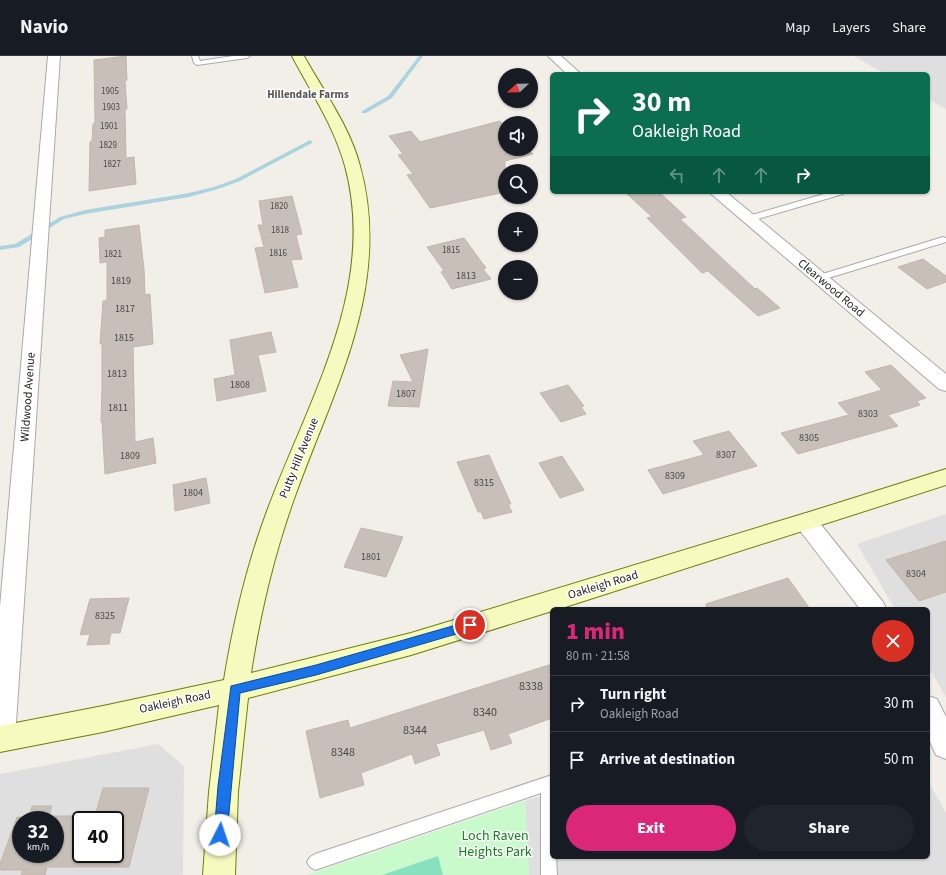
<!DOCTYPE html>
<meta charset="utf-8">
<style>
body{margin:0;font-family:"Source Sans 3",sans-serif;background:#20242c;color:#f1f3f6;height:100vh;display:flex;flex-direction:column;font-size:15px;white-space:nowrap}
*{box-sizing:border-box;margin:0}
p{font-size:13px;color:#9ea1a6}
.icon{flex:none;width:22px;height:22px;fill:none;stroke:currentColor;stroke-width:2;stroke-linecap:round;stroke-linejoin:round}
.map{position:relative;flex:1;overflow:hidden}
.side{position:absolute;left:550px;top:551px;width:380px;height:252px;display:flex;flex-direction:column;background:#171b24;border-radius:6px;box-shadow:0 1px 3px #0004}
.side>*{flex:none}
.top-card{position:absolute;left:550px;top:16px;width:380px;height:122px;border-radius:6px;box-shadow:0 1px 3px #0004;background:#0b6e4f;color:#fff;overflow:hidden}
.needle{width:26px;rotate:248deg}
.buttons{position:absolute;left:498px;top:12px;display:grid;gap:8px}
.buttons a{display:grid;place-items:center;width:40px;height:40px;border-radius:50%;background:#171b24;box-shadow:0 1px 3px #0004;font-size:20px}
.speed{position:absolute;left:12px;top:755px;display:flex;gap:8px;font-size:20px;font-weight:700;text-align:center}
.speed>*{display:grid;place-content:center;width:52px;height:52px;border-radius:50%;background:#171b24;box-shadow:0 1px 3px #0004;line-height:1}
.speed small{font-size:10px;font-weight:400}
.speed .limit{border:2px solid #111;border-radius:6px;background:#fff;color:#111}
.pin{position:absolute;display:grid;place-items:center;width:34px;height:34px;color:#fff;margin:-17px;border:2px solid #fff;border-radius:50%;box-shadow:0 1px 4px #0007}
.me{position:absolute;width:44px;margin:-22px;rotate:4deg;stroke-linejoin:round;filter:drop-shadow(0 0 3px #0008)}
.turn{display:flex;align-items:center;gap:14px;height:84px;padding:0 16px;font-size:18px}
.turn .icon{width:52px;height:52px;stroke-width:2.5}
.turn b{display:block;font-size:28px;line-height:34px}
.lanes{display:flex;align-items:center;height:38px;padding:0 16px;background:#0003;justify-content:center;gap:20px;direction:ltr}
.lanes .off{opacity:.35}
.round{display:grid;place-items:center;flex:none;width:42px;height:42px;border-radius:21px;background:#20242c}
.headline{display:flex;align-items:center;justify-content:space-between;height:68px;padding:0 16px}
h1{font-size:24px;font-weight:800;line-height:30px;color:#db2777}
.primary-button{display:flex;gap:8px;margin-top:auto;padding:8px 16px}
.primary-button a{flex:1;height:46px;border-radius:24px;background:#db2777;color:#fff;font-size:16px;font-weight:800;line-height:46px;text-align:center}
.primary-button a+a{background:#20242c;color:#f1f3f6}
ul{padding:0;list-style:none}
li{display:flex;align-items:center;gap:12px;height:56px;padding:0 16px;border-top:1px solid #363941}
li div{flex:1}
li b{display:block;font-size:15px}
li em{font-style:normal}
header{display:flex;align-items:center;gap:24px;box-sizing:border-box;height:56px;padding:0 20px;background:#171b24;border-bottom:1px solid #363941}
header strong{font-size:19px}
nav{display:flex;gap:22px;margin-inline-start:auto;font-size:14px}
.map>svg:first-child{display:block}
.residential{fill:#e0dfdf;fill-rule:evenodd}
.park{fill:#c8facc}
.pitch{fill:#88e0be}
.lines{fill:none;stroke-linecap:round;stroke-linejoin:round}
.stream{fill:#aad3df;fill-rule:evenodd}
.building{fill:#c7bfb8;stroke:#c4b6ab;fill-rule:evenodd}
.lane-casing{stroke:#a9a9a9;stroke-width:2}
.street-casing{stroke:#a9a9a9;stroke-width:2}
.secondary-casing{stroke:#707d05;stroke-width:2}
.lane{fill:#fff;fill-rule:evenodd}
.street{fill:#fff;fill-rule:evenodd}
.secondary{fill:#f7fabf;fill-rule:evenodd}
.route{fill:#1a73e8;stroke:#114b97}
.labels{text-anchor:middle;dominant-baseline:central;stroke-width:3;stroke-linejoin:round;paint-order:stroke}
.far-number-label{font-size:9px;fill:#4b4948}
.number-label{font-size:10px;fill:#4b4948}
.far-neighbourhood-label{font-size:11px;font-weight:bold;fill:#555;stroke:#fff}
.street-label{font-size:12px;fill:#222;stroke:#fff}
.near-number-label{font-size:12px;fill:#4b4948}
.near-park-label{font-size:14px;fill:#0c8416;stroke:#fff}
</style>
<header>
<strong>Navio</strong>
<nav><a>Map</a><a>Layers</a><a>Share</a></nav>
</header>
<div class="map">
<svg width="946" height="819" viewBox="0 0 946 819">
<rect width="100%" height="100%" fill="#f2efe9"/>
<path class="residential" d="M854,0H946V53L928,43V18H885Z
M946,458V641L928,610V553H895L857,488Z
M158,688L184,710L183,819H0V718ZM21,764H55V798H21ZM81,764H115V798H81Z
M928,725L946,757V819H529L525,745L552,736V801H928Z"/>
<path class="park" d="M525,745L529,819H307Z"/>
<path class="pitch" d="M438,800L443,819H382Z"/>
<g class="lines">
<path class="stream" d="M419,0H423L392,42L366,57H362V55L388,40Z
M310,84L313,86L312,87L240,125L218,133L189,141L85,158L64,163L19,191L0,194V190L15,188L60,161L85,154L189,137L214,131L236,123Z"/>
</g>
<path class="building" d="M126,0L127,24L125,25L127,53L125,54L126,102L134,101L136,128L89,135L90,86L92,85L93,68L95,67L94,4Z
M500,65L505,70V93H528L533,98L505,105V136L430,152L407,119L413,118L398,99L403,98L389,80L411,75L420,86Z
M625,136H659L686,161L680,163L755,233L757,232L780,252L758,260L708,215L702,217L647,162L652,161Z
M292,140L302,178L296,179L302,203L291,204L298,231L265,237L255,192L264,191L258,169H263L259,145Z
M139,169L144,213L145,239L150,238L153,288L133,291L135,386L153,382L156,407L105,418L102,366H101L102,330V288H100L103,245L107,244V206L100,207L99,182L105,181V174Z
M464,182L486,212L483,213L491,223L452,233L441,216L444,215L427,191Z
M923,203L946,220V226L927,233L898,211Z
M271,276L276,296L258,299L266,335L217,345L214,323L235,319L230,284Z
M428,293L419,351L388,350L393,325L413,326L400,299Z
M891,309L926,342L917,345L920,349L888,359L898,370L798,398L781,377L849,359L838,347L882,334L865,316Z
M568,329L584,350L581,351L586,358L561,366L540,337Z
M729,375L757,410L663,438L648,414L704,399L693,385Z
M489,399L511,448H508L512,456L484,463L481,456H478L457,406Z
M562,400L584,434L560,442L539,407Z
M206,422L210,447L175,455L173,429Z
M361,472L403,481L386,521L344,511Z
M946,485V536L919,545L886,504Z
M788,522L810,553H706V548Z
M129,542L120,577H111L109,588L87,589L90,578L80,579L90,543Z
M552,608V662L508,678L512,687L491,694L484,674L436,688L440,699L415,708L412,698L361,717L364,729L320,742L306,675L348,664L350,672Z
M103,732H149L129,811H47L45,819H21L23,814H0V808L17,761H29L32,750H52L49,760H95ZM21,764H55V798H21ZM81,764H115V798H81Z"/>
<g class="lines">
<defs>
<path id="lane" d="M192,0H198L200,5L233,0H250L247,2L197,9L194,7Z
M831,136H844L843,138L751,165H745L744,163L745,161Z
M943,181L946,182V186L822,224L819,225L815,222L816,220Z
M552,719V801H556L557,819H541V737L315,814L310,811L307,806L310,801L315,798Z"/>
<path id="street" d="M48,0H60L15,682L11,691L2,695L0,694V551Z
M548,0H561L581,18H567Z
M709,136H726L946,318V335L939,333Z
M806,457L814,460L883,546L886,553H860L798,472L795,466L798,460Z
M928,640L937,643L946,661V703L936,699L928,681Z"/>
<path id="secondary" d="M292,0H304C324,36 350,71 360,110C393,230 333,334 294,443C274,499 260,558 251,617L411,577L806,457L946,413V429L559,553H552V555L411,599L248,642L238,736L235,819H203L209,736L219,649L103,676L0,696V670L103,650L224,624C234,562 249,500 272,442C313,336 377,227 345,110C334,70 311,36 292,0Z"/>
</defs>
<use href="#lane" class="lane-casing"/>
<use href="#street" class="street-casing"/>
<use href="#secondary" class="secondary-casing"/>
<use href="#lane" class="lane"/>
<use href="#street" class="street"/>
<use href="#secondary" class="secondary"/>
</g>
<path class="route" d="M470,565L474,566L476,569L474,573L470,574L316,619L240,637L227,779L225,784L220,785L216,784L214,779L218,730L231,630L316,609Z"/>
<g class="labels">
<g class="far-number-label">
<text x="110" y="35">1905</text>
<text x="111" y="51">1903</text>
<text x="109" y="70">1901</text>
<text x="108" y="89">1829</text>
<text x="112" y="108">1827</text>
<text x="279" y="150">1820</text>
<text x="280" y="174">1818</text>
<text x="451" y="194">1815</text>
<text x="278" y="197">1816</text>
<text x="113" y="198">1821</text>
</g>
<g class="number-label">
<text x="466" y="220">1813</text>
<text x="121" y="225">1819</text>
<text x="125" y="253">1817</text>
<text x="124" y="282">1815</text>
<text x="117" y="318">1813</text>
<text x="240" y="329">1808</text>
<text x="406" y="338">1807</text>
<text x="118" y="352">1811</text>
<text x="868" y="358">8303</text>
<text x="809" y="382">8305</text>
<text x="726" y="399">8307</text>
<text x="130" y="400">1809</text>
<text x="675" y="420">8309</text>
<text x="484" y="427">8315</text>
<text x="193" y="437">1804</text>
<text x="371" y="501">1801</text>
<text x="916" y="518">8304</text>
<text x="105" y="560">8325</text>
</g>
<g class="far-neighbourhood-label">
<text x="308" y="38">Hillendale Farms</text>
</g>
<g class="street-label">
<text transform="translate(831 232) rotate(40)">Clearwood Road</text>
<text transform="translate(28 341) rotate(-86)">Wildwood Avenue</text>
<text transform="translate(299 402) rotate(-68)">Putty Hill Avenue</text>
<text transform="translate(603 529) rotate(-17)">Oakleigh Road</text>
<text transform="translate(175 646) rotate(-12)">Oakleigh Road</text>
</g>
<g class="near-number-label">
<text x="531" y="630">8338</text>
<text x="485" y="656">8340</text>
<text x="415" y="674">8344</text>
<text x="343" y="696">8348</text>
</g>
<g class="near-park-label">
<text x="495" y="780">Loch Raven<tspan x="495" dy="16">Heights Park</tspan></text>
</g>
</g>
</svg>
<div class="buttons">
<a><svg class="needle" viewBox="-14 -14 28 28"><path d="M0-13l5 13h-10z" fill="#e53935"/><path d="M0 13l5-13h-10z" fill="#9ea1a6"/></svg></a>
<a><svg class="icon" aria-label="sound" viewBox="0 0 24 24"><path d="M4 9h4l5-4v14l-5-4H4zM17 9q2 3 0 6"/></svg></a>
<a><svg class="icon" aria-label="search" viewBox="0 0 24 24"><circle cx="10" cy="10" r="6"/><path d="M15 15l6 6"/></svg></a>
<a>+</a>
<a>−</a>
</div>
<div class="speed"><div>32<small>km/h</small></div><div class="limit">40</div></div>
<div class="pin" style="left:470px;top:569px;background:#d93025"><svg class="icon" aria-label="arrive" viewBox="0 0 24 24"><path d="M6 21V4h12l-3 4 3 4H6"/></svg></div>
<svg class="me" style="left:220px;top:779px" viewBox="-20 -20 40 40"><circle r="19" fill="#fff"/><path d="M0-13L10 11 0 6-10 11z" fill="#1a73e8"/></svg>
<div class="top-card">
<div class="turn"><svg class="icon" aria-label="right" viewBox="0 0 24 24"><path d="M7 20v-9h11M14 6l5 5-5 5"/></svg><div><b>30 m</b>Oakleigh Road</div></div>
<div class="lanes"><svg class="icon off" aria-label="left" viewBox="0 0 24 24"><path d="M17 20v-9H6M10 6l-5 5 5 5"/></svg><svg class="icon off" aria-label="ahead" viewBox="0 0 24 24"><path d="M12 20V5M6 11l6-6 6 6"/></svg><svg class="icon off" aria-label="ahead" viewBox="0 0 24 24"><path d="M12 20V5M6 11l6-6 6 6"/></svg><svg class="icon" aria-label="right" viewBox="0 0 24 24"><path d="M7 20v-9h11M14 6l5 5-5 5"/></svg></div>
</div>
<section class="side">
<div class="headline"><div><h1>1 min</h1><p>80 m · 21:58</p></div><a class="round" style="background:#d93025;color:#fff"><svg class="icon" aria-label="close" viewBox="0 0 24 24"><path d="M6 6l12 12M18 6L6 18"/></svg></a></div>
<ul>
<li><svg class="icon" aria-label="right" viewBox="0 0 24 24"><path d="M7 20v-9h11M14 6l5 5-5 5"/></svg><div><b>Turn right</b><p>Oakleigh Road</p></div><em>30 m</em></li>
<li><svg class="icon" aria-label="arrive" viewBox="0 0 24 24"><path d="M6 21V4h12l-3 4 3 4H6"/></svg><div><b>Arrive at destination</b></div><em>50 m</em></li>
</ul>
<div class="primary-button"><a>Exit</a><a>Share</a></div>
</section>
</div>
